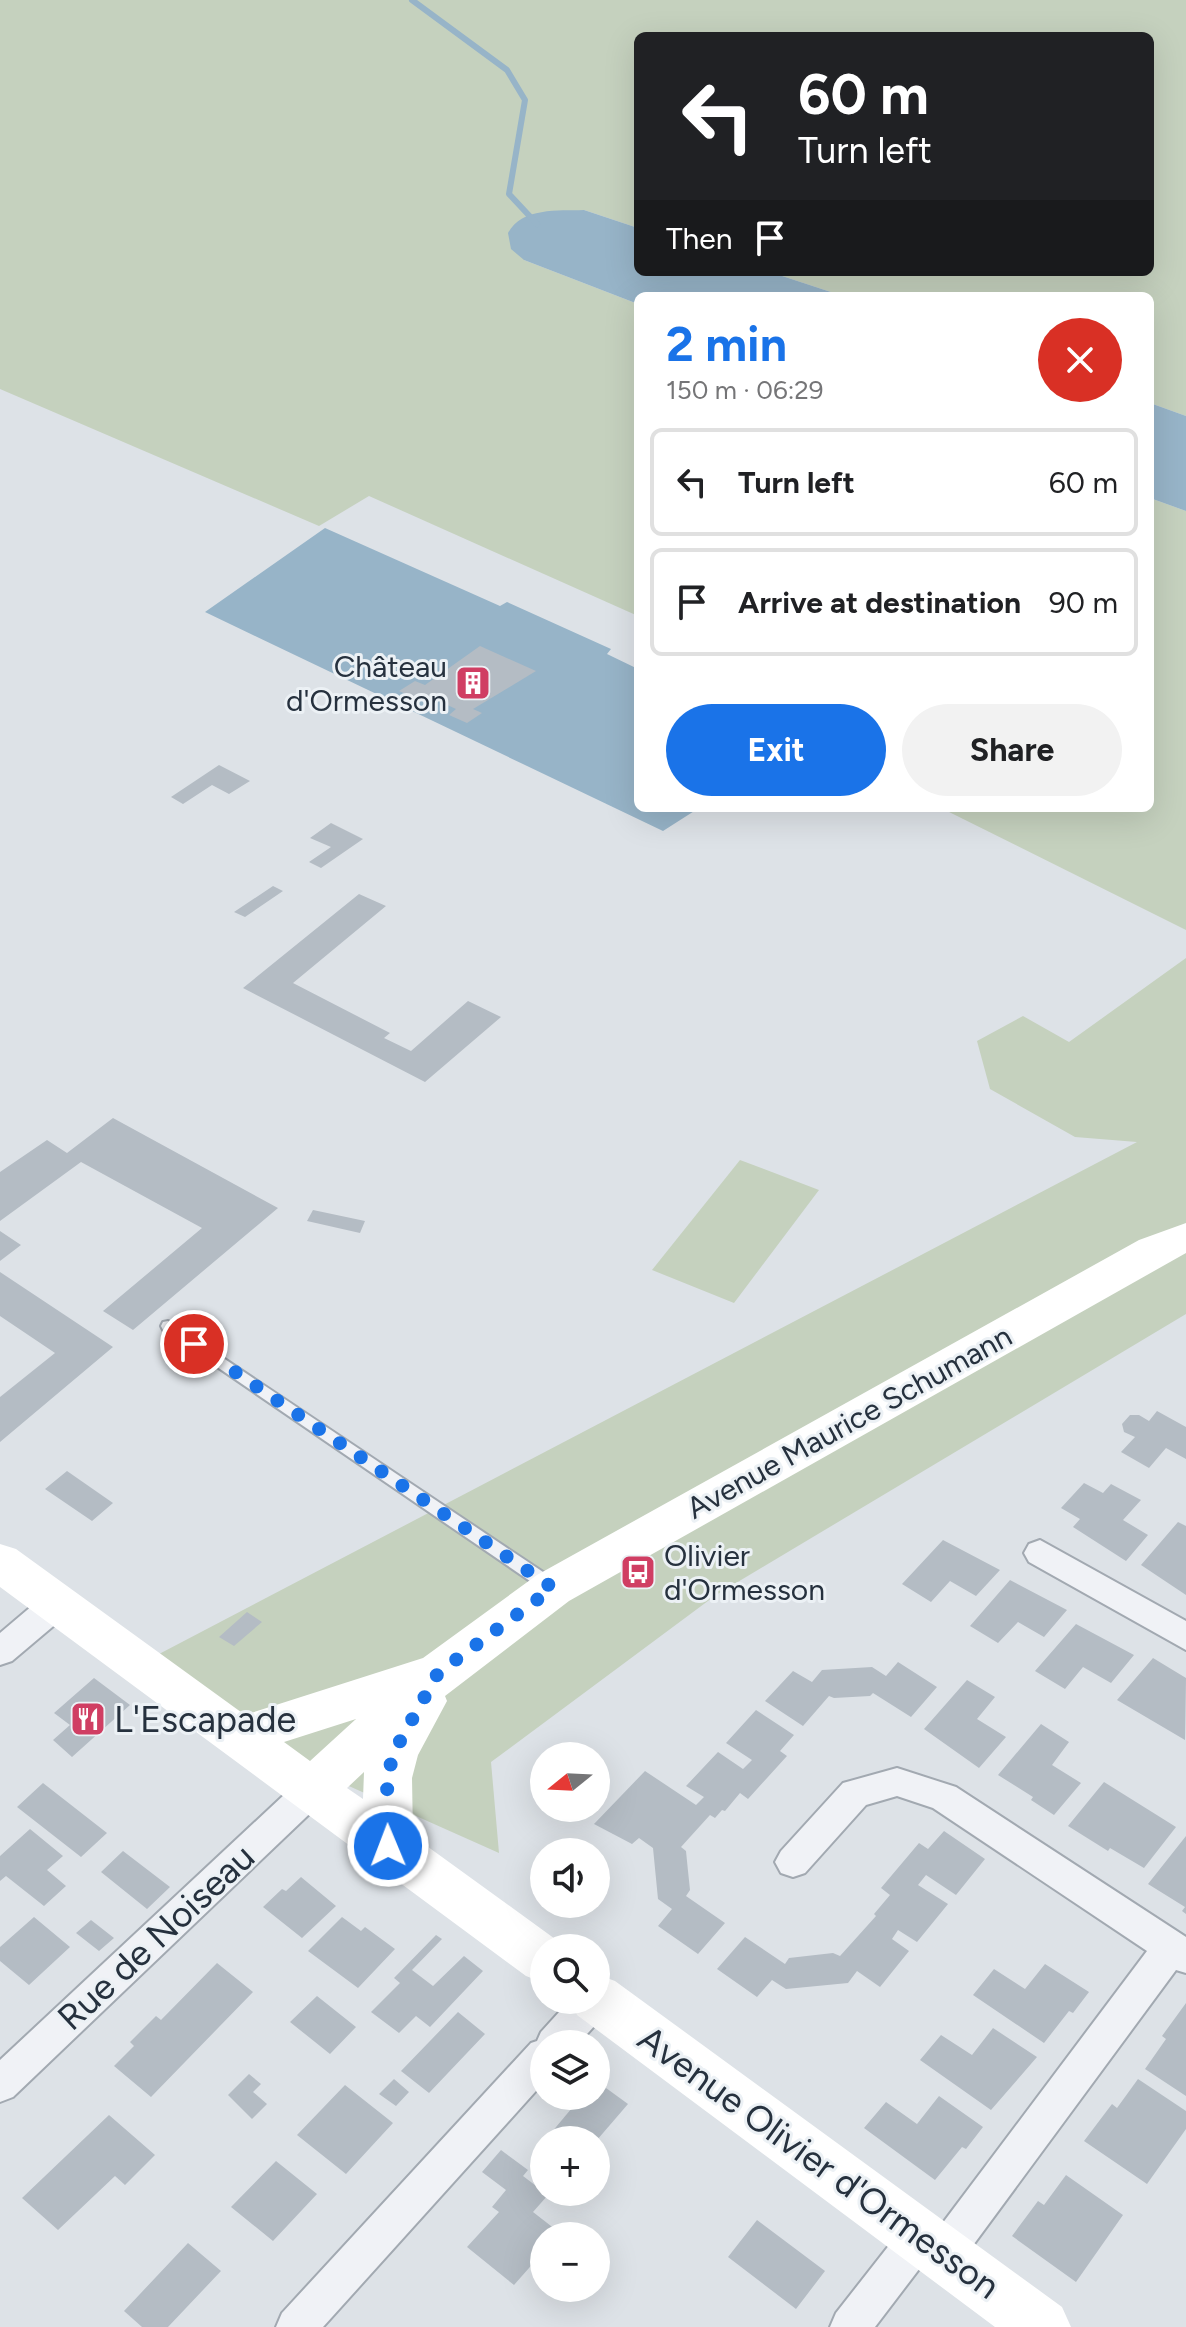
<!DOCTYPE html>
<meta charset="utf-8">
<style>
body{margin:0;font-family:Figtree,sans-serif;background:#f2f2f2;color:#202124;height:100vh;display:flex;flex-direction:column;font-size:30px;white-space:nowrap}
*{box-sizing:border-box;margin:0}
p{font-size:26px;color:#757577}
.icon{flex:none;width:44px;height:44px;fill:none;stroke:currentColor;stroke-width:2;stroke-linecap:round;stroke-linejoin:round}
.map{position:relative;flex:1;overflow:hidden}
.details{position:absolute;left:634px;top:292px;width:520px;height:520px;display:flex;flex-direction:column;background:#fff;border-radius:12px;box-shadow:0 8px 32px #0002}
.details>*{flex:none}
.banner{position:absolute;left:634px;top:32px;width:520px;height:244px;border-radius:12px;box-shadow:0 8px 32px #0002;background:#202124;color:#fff;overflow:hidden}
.needle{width:52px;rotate:252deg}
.fabs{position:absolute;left:530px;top:1742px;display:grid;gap:16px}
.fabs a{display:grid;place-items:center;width:80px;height:80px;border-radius:50%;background:#fff;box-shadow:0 8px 32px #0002;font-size:40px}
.pin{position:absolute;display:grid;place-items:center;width:68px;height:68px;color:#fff;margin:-34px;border:4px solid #fff;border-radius:50%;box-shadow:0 2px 8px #0007}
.me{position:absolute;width:88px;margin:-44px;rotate:359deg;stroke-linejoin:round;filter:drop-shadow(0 0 6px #0008)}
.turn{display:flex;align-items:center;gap:28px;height:168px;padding:0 32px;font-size:36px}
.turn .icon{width:104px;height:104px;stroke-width:2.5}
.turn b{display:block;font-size:56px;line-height:68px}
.then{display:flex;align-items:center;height:76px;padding:0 32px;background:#0003;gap:16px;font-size:30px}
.round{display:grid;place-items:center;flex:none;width:84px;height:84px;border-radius:42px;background:#f2f2f2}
.head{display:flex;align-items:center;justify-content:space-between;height:136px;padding:0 32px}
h1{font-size:48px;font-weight:700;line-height:60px;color:#1a73e8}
.cta{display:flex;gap:16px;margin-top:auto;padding:16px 32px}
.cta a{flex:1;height:92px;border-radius:48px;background:#1a73e8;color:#fff;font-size:32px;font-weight:700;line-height:92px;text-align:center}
.cta a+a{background:#f2f2f2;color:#202124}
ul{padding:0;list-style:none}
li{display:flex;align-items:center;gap:24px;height:108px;margin:0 16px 12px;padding:0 16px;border:4px solid #e0e0e0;border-radius:12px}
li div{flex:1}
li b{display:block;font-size:30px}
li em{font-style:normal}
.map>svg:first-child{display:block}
.green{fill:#c5d1be}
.water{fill:#97b4c8}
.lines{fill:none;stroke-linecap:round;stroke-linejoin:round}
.stream{stroke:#97b4c8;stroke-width:6}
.building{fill:#b4bcc4}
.lane-casing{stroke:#a2a9b1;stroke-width:4}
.street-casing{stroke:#a2a9b1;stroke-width:4}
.lane{fill:#f0f2f6;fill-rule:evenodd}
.street{fill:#f0f2f6;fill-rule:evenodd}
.secondary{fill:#fff;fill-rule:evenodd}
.route{stroke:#1a73e8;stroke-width:14;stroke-dasharray:0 25.2}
.labels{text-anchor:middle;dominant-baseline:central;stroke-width:6;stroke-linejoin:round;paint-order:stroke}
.poi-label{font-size:30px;fill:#26313e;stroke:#ecf1f5;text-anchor:end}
.street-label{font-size:30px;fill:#26313e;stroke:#ecf1f5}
.near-poi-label{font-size:36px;fill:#26313e;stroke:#ecf1f5;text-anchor:start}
.near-street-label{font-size:36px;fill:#26313e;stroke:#ecf1f5}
</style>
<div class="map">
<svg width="1186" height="2327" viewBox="0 0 1186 2327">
<rect width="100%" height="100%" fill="#dde2e7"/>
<path class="green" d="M0,0H1186V416L1150,403V296H843L770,272H1150V36H638V228L584,210L524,260L638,304V616L369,496L319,526L0,389Z
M1150,498L1186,511V930L941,808H1150Z
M1186,958V1314L716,1595L491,1762L499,1853L239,1737L140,1664L1137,1142L1075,1137L990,1089L977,1041L1023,1016L1069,1042Z
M740,1160L819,1190L734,1303L652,1270Z"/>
<path class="water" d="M584,210L638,228V272H770L843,296H638V304L524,260L511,249L508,233C522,207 558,211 584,210Z
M1150,403L1186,416V511L1150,498Z
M325,528L500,606L507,602L611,649L607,654L638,669V808H699L663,831L205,612Z"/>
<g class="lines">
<path class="stream" d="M412,0L507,70L525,100L509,194L537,224"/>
</g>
<path class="building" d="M480,646L536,671L473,709L482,713L467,723L449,715L456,709L424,694L417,699L399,691L415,681L425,685Z
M219,765L250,781L229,794L212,785L183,804L171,797Z
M331,823L363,839L321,868L309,862L331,847L310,838Z
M273,886L283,891L245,917L234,912Z
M359,894L386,906L293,983L390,1033L384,1038L411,1051L468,1001L501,1017L425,1082L243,988Z
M113,1118L278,1208L133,1330L103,1311L202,1228L81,1162L0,1221V1172L47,1140L67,1153Z
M313,1210L365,1221L360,1233L307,1221Z
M0,1231L21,1245L0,1261Z
M0,1272L113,1347L0,1442V1397L55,1353L0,1316Z
M1157,1411L1186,1427V1459L1166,1448L1149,1468L1121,1452L1135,1437L1124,1432L1122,1424L1130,1415H1139L1149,1421Z
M67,1471L113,1503L92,1521L45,1489Z
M1084,1483L1103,1493L1111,1484L1141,1500L1123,1520L1148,1535L1126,1561L1073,1527L1080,1519L1061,1508Z
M1178,1522L1186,1526V1595L1141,1565Z
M943,1540L1000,1570L976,1596L950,1581L931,1602L902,1584Z
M1010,1580L1067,1610L1044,1637L1018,1622L998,1643L970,1626Z
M247,1612L262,1622L234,1646L219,1637Z
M1076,1624L1134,1655L1111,1683L1083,1667L1065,1689L1035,1671Z
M1153,1658L1186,1678L1185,1740L1117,1700Z
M898,1662L937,1687L911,1717L873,1693L870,1696L834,1698L829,1696L803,1726L765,1701L793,1671L812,1682L822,1670L872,1667L886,1676Z
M94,1678L130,1705L72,1757L53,1740L70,1725L54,1713Z
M967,1680L995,1697L977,1719L1006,1737L979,1768L924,1729Z
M756,1710L794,1735L780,1751L787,1756L748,1799L740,1793L725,1811L722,1810L715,1818L710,1815L681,1847L686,1851L688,1871L690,1890L686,1896L725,1923L698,1954L658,1926L672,1909L658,1899L653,1848L639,1838L632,1844L594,1824L645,1771L696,1805L704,1797L686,1786L718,1752L743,1769L752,1760L726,1743Z
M1041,1724L1069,1742L1052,1765L1081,1783L1054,1815L1031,1800L1033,1797L998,1775Z
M1104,1782L1176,1827L1144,1868L1110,1848L1108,1851L1068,1826Z
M43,1783L107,1833L81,1857L17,1807Z
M30,1829L63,1856L47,1870L66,1886L44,1906L6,1876L0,1881V1856Z
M944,1831L985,1859L956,1895L926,1875L918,1885L948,1904L917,1942L898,1930L892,1939L909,1951L880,1987L857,1971L848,1983L786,1989L772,1980L757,1997L717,1969L745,1937L785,1964L789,1958L833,1953L840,1956L876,1916L874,1914L890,1895L881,1888L919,1843L928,1849Z
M1186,1836V1914L1182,1911L1185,1907L1148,1884Z
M123,1851L170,1887L147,1909L101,1872Z
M301,1877L336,1906L302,1938L263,1907L282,1889L286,1891Z
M34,1917L70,1947L29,1985L0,1961V1947Z
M342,1917L361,1931L365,1927L395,1949L358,1988L308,1951Z
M91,1920L114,1938L99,1951L76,1933Z
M436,1935L442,1939L412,1970L433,1986L464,1956L483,1971L430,2027L416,2016L399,2033L371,2012L400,1983L394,1978Z
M217,1963L253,1992L151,2097L114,2066L134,2046L130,2042L156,2016L161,2020Z
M1045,1964L1089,1992L1073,2013L1069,2011L1044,2043L973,1995L994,1969L1025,1989Z
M317,1996L356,2027L330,2054L290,2022Z
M1186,2003V2096L1145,2069L1166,2039L1162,2036Z
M458,2012L485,2034L429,2093L401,2071Z
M993,2028L1037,2057L991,2110L920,2060L941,2035L972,2055Z
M249,2074L261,2084L253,2092L267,2104L252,2119L228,2095Z
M394,2079L409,2092L396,2106L379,2094Z
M1138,2079L1186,2111V2129L1147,2184L1084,2141L1112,2104L1117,2108Z
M345,2085L393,2123L346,2174L297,2135Z
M606,2088L628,2104L597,2140H560L551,2133L582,2096L593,2102Z
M939,2096L983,2127L966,2149L962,2147L935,2180L864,2128L886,2102L917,2124Z
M109,2115L155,2155L125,2185L115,2176L58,2230L22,2198Z
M501,2150L528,2170L523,2176L548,2195L533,2212L560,2233L557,2236H544V2251L514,2285L467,2247L499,2212L492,2207L506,2190L482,2172Z
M276,2161L317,2194L273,2241L231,2207Z
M1066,2175L1123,2215L1076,2282L1012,2236L1038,2201L1044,2205Z
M757,2220L825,2271L796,2309L728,2257Z
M188,2243L221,2271L168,2327H142L124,2311Z"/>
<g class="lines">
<defs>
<path id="lane" d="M168,1321L558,1582L560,1587L558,1592L552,1593L546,1592L163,1330L161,1326L163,1322Z"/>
<path id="street" d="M1040,1540L1186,1621V1650L1029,1562L1024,1553L1029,1544Z
M58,1590L70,1594L74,1603L70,1612L12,1661L0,1665V1633L46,1594Z
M897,1768L956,1787L1186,1937V1973L1176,1970L957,2267L943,2273L929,2267L926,2260L875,2327H830L836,2313L905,2225L919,2219L933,2225L936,2232L1147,1951L933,1808L897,1796L866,1805L805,1873L793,1877L781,1873L775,1862L781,1851L843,1783Z
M312,1775L324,1780L329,1790L324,1800L13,2097L0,2102V2060L300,1780Z
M596,1984L607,1988L612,2000L607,2012L578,2044H544V2082L323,2327H276L282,2313L531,2043L537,2041L541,2032L570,2000H596Z"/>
</defs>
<use href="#lane" class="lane-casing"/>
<use href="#street" class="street-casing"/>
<use href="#lane" class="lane"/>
<use href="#street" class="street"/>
<path class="secondary" d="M1186,1223V1253L569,1601L445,1696L447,1701L418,1755L412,1778L413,1836L562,1944L564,1948H544V1983L526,1976L0,1587V1544L16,1549L245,1715L423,1658L537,1575L1139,1240ZM356,1719L310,1761L284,1742ZM364,1772L363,1799L347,1788Z
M596,1974L615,1981L1062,2307L1071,2327H995L577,2015L571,2000H596Z"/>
</g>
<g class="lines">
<path class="route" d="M194,1344L553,1588L438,1673L394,1752L387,1778L388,1846"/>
</g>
<defs>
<symbol id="building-square" viewBox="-11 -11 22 22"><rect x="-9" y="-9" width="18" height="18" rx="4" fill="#d03e63" stroke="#ecf1f5"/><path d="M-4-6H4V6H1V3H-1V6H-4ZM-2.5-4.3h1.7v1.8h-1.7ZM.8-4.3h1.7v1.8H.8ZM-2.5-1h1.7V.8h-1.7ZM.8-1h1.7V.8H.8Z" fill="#fff"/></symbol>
<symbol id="bus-square" viewBox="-11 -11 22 22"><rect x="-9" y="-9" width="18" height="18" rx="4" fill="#d03e63" stroke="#ecf1f5"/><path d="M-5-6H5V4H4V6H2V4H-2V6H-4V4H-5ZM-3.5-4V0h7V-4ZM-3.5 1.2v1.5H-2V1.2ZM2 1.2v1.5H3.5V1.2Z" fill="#fff"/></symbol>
<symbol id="restaurant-square" viewBox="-11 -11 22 22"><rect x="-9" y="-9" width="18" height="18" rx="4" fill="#d03e63" stroke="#ecf1f5"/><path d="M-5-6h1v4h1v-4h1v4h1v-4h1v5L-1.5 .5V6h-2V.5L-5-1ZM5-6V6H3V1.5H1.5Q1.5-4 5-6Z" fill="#fff"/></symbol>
</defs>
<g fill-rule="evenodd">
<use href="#building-square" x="453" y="663" width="40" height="40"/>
<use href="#bus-square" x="618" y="1552" width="40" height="40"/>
<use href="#restaurant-square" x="68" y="1699" width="40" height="40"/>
</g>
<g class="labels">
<g class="poi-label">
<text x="447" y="666">Château<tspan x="447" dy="34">d'Ormesson</tspan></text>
<text x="664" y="1555" text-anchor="start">Olivier<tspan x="664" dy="34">d'Ormesson</tspan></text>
</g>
<g class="street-label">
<text transform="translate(849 1422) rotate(-29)">Avenue Maurice Schumann</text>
</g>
<g class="near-poi-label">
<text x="114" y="1719">L'Escapade</text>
</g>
<g class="near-street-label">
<text transform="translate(156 1937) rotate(-43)">Rue de Noiseau</text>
<text transform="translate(819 2162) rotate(36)">Avenue Olivier d'Ormesson</text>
</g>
</g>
</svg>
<div class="fabs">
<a><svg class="needle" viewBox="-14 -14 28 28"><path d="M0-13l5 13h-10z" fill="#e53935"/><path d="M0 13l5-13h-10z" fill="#757577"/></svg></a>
<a><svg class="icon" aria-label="sound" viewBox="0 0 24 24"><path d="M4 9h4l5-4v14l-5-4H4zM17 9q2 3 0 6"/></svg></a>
<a><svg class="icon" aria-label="search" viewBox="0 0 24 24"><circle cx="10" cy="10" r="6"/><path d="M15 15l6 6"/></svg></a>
<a><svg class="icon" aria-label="layers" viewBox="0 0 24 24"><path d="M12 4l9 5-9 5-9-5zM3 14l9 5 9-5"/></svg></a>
<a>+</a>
<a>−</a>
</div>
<div class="pin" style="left:194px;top:1344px;background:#d93025"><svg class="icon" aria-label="arrive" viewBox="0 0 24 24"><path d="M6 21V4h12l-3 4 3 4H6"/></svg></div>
<svg class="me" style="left:388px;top:1846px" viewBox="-20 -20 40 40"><circle r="17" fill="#1a73e8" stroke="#fff" stroke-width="3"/><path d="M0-11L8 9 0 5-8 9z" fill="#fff"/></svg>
<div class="banner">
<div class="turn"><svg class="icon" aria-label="left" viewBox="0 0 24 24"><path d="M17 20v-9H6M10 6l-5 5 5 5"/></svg><div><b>60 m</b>Turn left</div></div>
<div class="then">Then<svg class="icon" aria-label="arrive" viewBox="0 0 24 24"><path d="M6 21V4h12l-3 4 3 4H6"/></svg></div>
</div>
<section class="details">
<div class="head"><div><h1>2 min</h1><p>150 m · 06:29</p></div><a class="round" style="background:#d93025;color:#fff"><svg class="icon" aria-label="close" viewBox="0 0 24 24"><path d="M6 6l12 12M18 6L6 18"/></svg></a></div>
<ul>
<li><svg class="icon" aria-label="left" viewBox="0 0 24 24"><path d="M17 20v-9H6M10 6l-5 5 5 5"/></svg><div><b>Turn left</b></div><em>60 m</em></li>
<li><svg class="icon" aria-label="arrive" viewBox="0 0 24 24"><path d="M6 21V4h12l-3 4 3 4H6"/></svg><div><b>Arrive at destination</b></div><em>90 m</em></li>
</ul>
<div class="cta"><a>Exit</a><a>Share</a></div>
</section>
</div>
